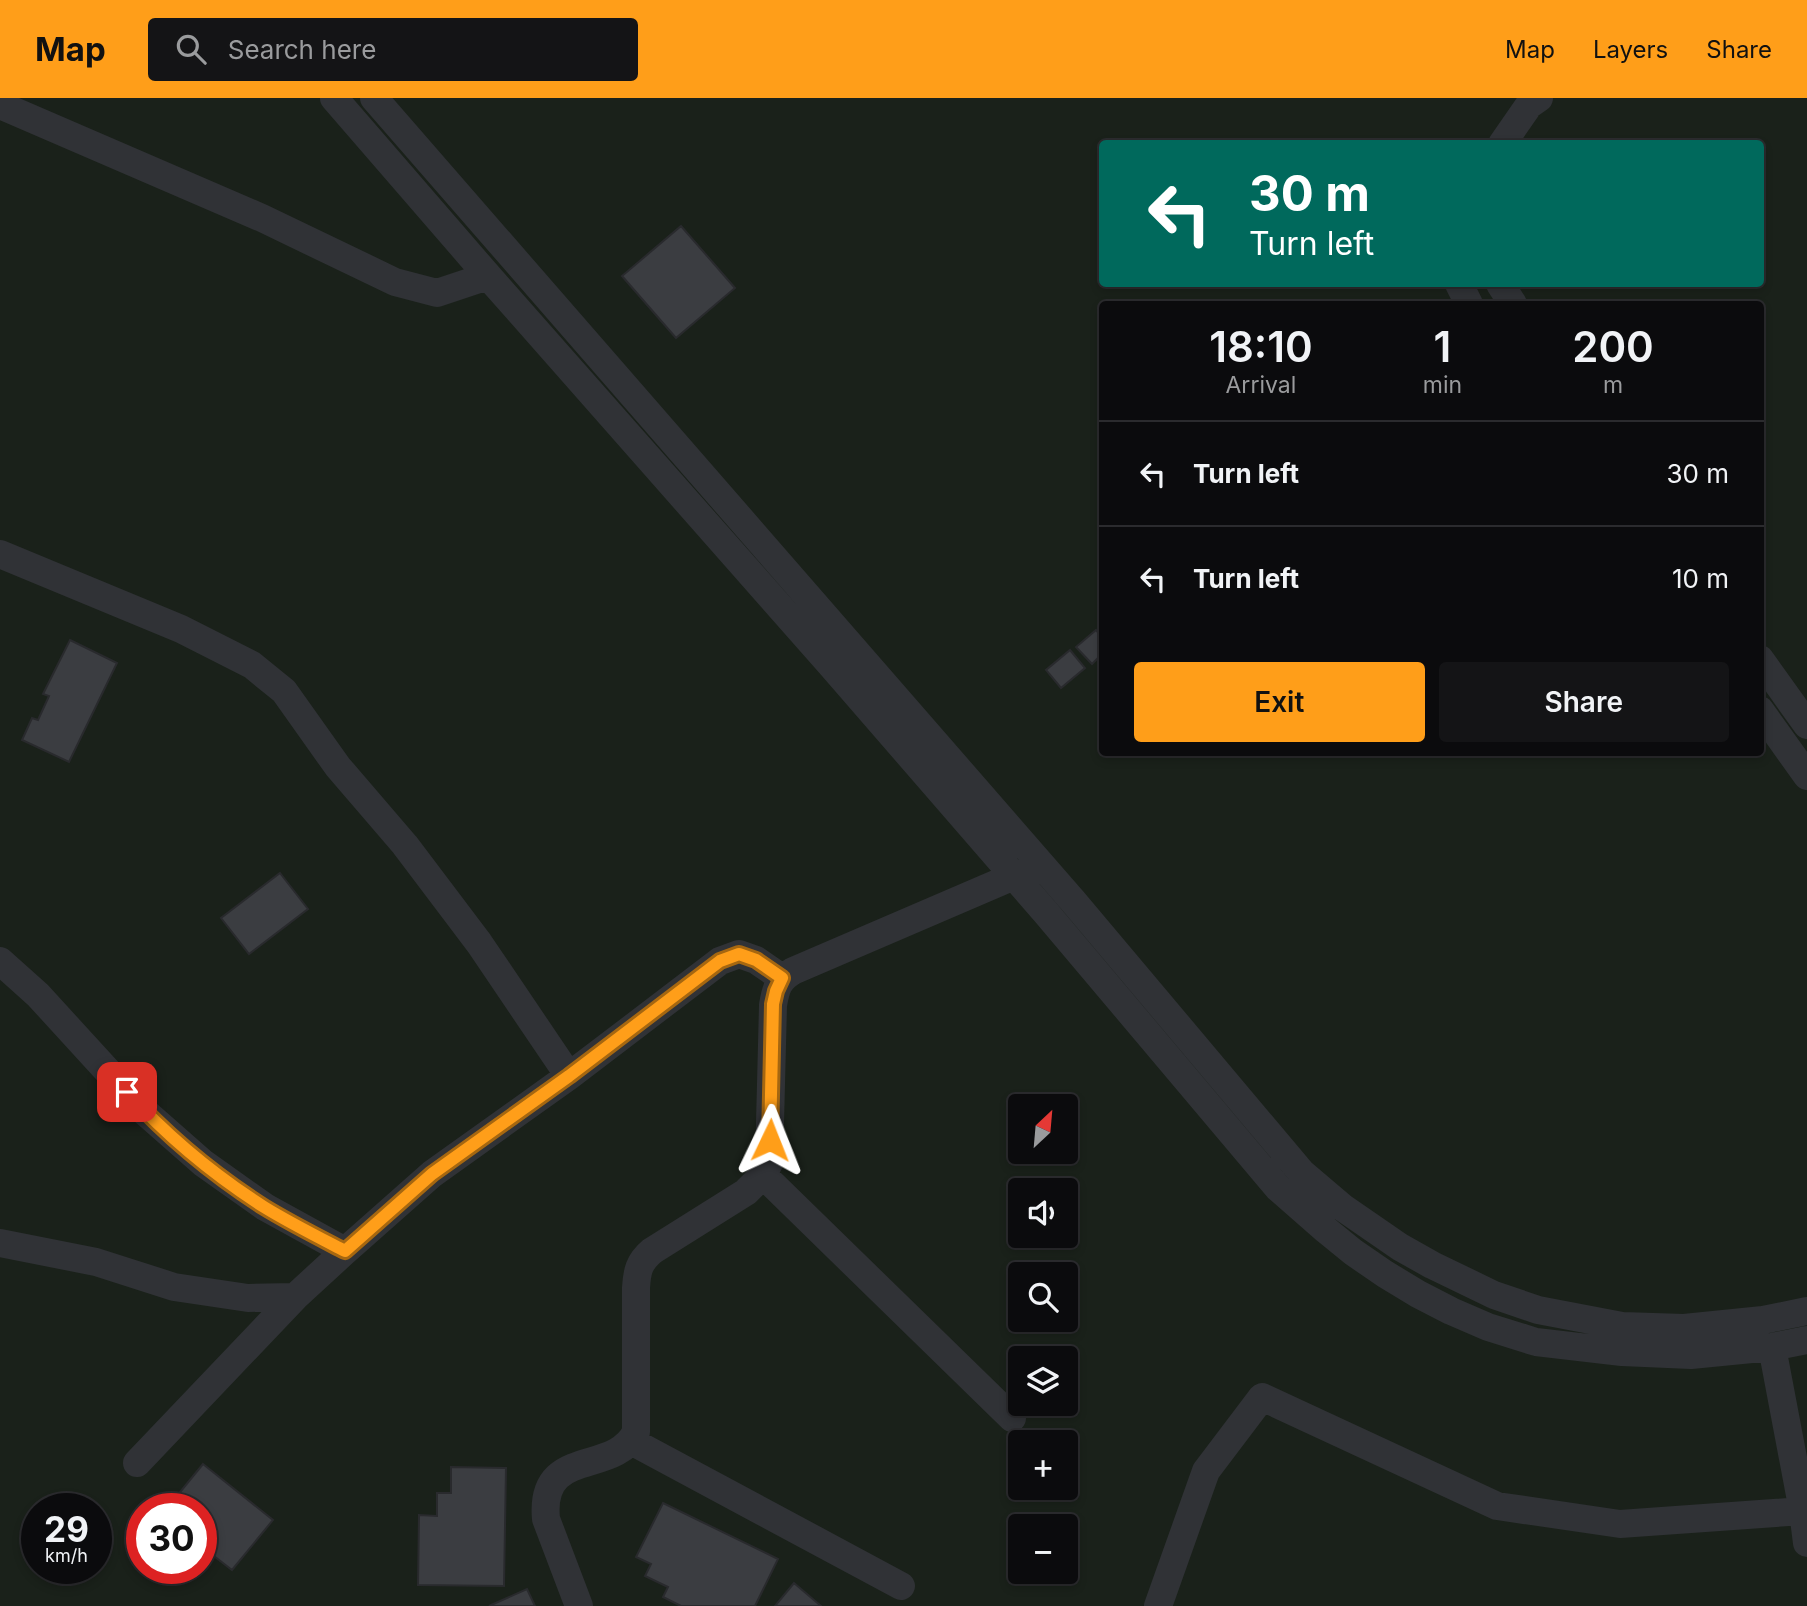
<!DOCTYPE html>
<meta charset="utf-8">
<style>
body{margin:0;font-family:Inter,sans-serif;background:#141416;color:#f1f3f6;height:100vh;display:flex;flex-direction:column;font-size:26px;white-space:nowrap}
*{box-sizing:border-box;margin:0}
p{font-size:23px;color:#9a9b9d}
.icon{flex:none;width:38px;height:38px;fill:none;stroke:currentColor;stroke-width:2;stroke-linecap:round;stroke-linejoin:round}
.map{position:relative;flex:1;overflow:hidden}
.details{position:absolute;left:1099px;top:203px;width:665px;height:455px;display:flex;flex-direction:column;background:#0b0b0d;border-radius:7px;box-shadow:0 4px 10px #0003,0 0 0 2px #2b2b2e}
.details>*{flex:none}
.banner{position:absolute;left:1099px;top:42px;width:665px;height:147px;border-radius:7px;box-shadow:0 4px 10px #0003,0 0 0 2px #2b2b2e;background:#00695c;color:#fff;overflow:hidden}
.needle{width:46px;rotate:26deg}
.fabs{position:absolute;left:1008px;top:996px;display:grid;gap:14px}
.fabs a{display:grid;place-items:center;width:70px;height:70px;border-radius:7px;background:#0b0b0d;box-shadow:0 4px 10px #0003,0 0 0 2px #2b2b2e;font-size:35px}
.speed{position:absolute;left:21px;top:1395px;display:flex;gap:14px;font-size:35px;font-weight:700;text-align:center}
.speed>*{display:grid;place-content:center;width:91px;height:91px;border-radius:50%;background:#0b0b0d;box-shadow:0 4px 10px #0003,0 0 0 2px #2b2b2e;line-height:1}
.speed small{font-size:18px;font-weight:400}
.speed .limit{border:10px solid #d22;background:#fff;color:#111}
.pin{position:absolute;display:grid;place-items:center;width:60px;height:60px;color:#fff;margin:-30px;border-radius:14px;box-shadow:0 4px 10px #0006}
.me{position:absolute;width:77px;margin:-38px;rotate:2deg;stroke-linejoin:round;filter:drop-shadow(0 0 5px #0008)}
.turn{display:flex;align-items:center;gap:24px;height:147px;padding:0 35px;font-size:32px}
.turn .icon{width:91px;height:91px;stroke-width:2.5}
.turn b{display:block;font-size:49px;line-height:60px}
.eta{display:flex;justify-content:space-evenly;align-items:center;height:119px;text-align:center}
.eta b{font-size:42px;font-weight:600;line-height:49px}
.button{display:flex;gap:14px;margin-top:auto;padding:14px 35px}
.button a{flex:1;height:80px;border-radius:7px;background:#ff9e19;color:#111;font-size:28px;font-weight:600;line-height:80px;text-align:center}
.button a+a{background:#141416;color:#f1f3f6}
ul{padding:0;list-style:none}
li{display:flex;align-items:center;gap:21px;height:105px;padding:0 35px;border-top:2px solid #2b2b2e}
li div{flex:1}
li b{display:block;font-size:26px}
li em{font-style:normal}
header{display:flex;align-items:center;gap:42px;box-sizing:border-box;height:98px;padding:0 35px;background:#ff9e19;color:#111}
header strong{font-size:33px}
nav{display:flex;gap:38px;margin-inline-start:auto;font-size:24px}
.search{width:490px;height:63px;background:#141416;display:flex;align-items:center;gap:18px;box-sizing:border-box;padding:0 24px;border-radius:7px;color:#9a9b9d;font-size:26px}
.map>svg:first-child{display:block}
.green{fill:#1a211a;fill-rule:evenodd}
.building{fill:#3b3d41;stroke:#292a2d;stroke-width:2}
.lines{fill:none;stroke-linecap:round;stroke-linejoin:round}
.street{stroke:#303236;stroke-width:28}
.route-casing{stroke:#a66710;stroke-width:18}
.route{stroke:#ff9e19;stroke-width:12}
</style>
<header>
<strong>Map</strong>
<div class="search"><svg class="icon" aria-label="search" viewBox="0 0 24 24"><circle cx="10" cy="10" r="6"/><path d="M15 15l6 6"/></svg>Search here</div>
<nav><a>Map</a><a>Layers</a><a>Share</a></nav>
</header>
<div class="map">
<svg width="1807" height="1508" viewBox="0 0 1807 1508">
<rect width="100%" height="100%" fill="#0f0f11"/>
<path class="green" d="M0,0H1807V1508H0ZM1102,46H1760V186H1102ZM1102,206H1760V654H1102ZM1020,1008H1066V1054H1020ZM1020,1092H1066V1138H1020ZM1020,1176H1066V1222H1020ZM1020,1260H1066V1306H1020ZM1020,1344H1066V1390H1020ZM37,1410H96V1470H37ZM142,1410H201V1470H142ZM1020,1428H1066V1474H1020Z"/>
<path class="building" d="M681,128L735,190L676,240L622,178Z
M1096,532L1102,539V556L1092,566L1076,549Z
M70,542L117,565L69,664L22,642L32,620L38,622L49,598L43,596Z
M1070,552L1085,570L1061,590L1046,572Z
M280,775L308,811L249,856L221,820Z
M203,1366L273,1422L232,1472L201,1448V1410H167Z
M451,1369L506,1370L504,1488L418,1487L419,1417L437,1418V1395H451Z
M663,1405L778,1461L755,1508H681L663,1499L668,1489L645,1478L651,1466L636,1459Z
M794,1485L821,1508H775Z
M527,1491L535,1508H489Z"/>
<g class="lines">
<path class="street" d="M334,0L488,178L831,567L1047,816L1278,1090L1326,1132L1353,1154L1385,1176L1418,1196L1451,1213L1488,1229L1536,1244L1622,1254L1691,1257L1772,1249L1807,1242
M374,0L1073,803L1302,1075L1342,1109L1400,1149L1432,1167L1494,1197L1538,1212L1622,1228L1684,1230L1763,1222L1807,1213
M0,7L262,120L395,184L437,195L488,178
M1502,46L1529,7L1539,0
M1459,186L1469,206
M1500,186L1513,206
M0,456L181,531L252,567L284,593L338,669L405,747L479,845L569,978
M1760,561L1807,627
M1760,612L1807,678
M0,863L38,897L145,1014L203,1065L265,1109L345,1153L432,1076L569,978L720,863L739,856L756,862L782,880
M763,1077L1012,1320
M0,1145L96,1164L174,1189L248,1200L295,1199L345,1153
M1772,1249L1803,1413H1807
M631,1343L901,1488
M137,1365L295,1199
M579,1508L546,1421C539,1347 614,1379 636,1334V1190C637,1173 639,1164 652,1153L746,1094L763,1077L769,1065L773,907C776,890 778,882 793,873L1014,778L1032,774
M1158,1508L1206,1373L1262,1299L1497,1408L1620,1426L1803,1413L1807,1445"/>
</g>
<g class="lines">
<defs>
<path id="route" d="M127,994C167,1038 214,1077 264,1109C290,1125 318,1139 345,1153L432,1076L569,978L720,863L739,856L756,862L782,880L776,893L773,906L770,1042"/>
</defs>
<use href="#route" class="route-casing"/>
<use href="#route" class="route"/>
</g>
</svg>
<div class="fabs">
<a><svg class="needle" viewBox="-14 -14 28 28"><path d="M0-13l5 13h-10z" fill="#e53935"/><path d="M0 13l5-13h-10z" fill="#9a9b9d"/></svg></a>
<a><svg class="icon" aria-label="sound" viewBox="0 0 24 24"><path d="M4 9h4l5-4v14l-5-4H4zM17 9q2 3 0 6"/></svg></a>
<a><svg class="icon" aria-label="search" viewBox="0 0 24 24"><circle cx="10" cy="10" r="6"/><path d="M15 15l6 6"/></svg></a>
<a><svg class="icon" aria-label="layers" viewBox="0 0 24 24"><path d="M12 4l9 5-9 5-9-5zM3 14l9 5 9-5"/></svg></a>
<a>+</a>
<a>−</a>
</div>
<div class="speed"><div>29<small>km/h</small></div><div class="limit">30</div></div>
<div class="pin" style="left:127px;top:994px;background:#d93025"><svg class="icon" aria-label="arrive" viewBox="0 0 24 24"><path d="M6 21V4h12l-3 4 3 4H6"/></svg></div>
<svg class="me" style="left:770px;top:1042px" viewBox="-20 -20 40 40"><path d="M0-17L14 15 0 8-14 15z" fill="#ff9e19" stroke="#fff" stroke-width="4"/></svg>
<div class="banner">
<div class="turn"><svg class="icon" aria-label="left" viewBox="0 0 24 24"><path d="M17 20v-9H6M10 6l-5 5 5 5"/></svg><div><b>30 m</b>Turn left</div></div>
</div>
<section class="details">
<div class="eta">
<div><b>18:10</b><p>Arrival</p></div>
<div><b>1</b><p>min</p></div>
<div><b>200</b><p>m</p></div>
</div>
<ul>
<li><svg class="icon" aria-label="left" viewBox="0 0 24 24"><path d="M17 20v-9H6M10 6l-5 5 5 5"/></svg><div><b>Turn left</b></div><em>30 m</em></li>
<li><svg class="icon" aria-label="left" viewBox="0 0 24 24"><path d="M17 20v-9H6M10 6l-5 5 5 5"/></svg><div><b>Turn left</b></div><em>10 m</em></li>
</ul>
<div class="button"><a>Exit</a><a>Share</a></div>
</section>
</div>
